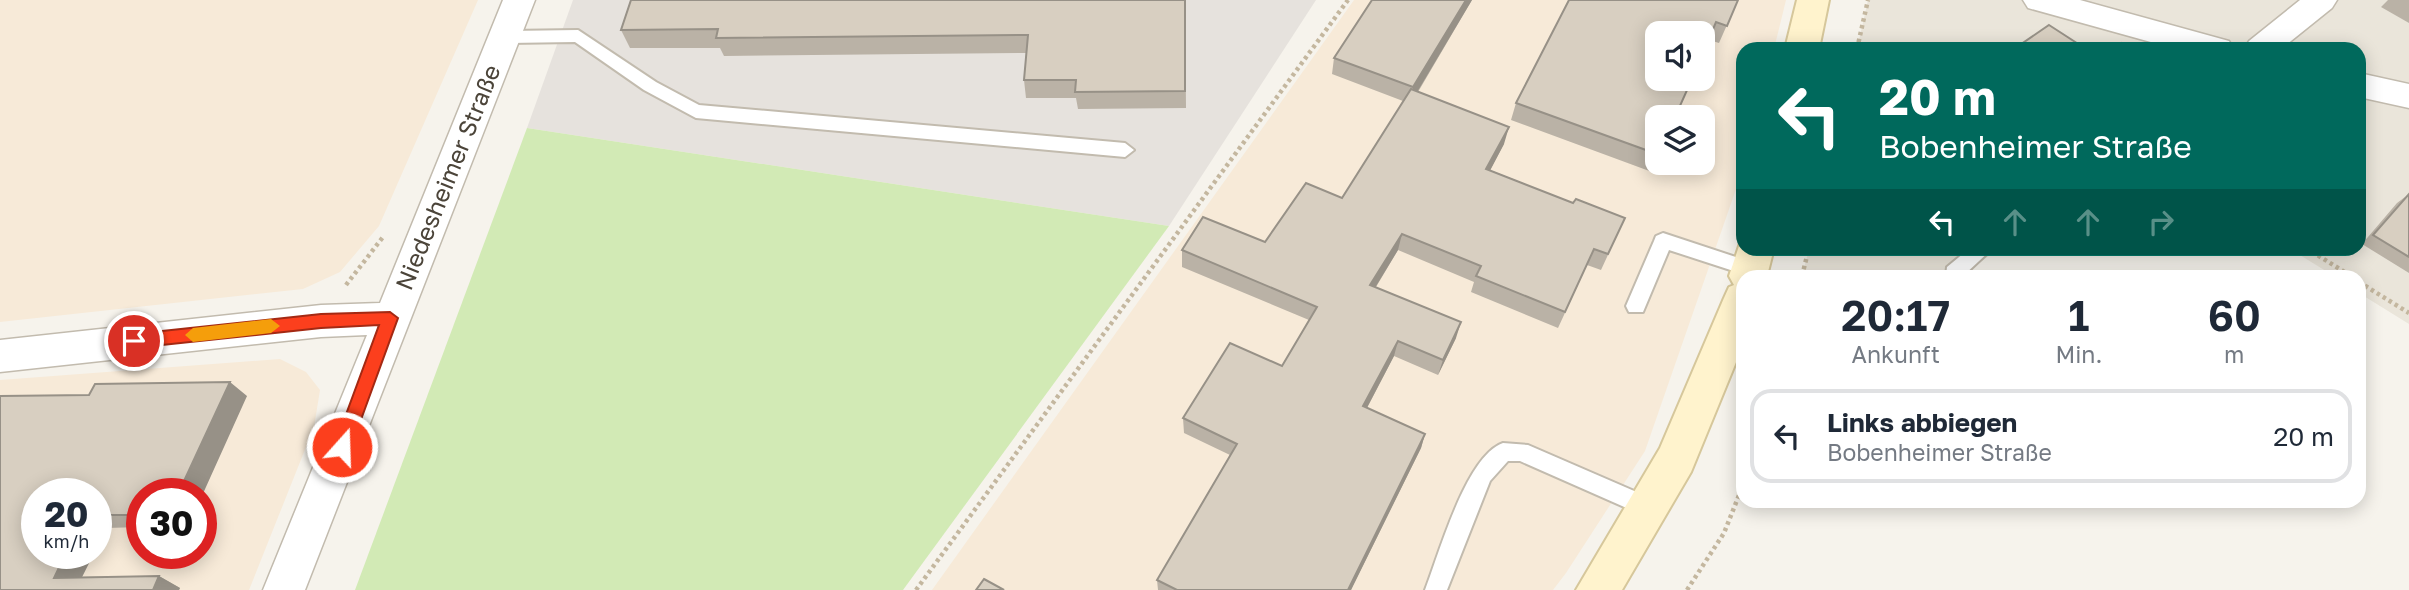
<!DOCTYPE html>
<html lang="de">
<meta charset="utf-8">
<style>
body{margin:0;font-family:"Golos Text",sans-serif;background:#f6f6f7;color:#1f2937;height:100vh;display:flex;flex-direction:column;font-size:26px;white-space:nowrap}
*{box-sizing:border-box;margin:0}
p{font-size:23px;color:#747a83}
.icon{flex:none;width:38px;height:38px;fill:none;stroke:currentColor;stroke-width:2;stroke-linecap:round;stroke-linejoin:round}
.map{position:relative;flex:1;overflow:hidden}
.side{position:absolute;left:1736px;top:270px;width:630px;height:238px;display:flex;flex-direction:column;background:#fff;border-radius:21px;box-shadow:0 4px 18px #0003}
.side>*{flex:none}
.hud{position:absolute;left:1736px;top:42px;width:630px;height:214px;border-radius:21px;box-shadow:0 4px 18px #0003;background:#00695c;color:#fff;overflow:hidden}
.fabs{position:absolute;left:1645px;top:21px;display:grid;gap:14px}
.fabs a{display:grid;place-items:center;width:70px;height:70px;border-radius:14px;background:#fff;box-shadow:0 4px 18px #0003;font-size:35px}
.speed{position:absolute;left:21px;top:478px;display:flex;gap:14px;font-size:35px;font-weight:700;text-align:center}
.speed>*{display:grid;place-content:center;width:91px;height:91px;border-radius:50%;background:#fff;box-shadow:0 4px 18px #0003;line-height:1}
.speed small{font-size:18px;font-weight:400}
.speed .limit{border:10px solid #d22;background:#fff;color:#111}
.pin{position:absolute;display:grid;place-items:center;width:60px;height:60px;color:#fff;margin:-30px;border:4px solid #fff;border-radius:50%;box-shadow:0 2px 7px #0007}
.me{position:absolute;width:77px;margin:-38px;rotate:20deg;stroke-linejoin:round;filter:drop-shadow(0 0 5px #0008)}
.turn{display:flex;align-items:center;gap:24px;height:147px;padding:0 28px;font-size:32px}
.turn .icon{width:91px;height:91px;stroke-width:2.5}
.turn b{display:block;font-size:49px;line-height:60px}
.lanes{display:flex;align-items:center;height:66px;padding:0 28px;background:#0003;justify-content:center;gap:35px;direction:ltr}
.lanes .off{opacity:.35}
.eta{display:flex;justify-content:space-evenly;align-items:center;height:119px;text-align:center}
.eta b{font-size:42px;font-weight:600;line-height:49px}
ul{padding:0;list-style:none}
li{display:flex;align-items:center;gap:21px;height:94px;margin:0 14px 10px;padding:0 14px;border:4px solid #e0e1e3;border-radius:21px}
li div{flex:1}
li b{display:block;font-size:26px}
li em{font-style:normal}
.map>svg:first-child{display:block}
.residential{fill:#eae5da}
.commercial{fill:#f7ead8;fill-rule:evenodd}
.industrial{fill:#e6e2dd}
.green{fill:#d2eab5}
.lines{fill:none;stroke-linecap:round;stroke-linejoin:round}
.service-casing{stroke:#c2bbae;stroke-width:4}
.minor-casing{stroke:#c2bbae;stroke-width:3}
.secondary-casing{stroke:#d6c79b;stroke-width:4}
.path{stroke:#c4b79f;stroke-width:4.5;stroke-dasharray:3.5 3.5;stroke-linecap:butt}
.service{fill:#fff;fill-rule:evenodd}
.minor{fill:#fff;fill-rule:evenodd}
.secondary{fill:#fff3cd;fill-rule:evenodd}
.wall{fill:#bab2a6}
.shaded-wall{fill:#979187}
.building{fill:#d8cfc1;stroke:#979187;stroke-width:2}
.route{fill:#fc3f1d;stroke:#a42913;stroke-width:2}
.slow{fill:#f59e0b}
.labels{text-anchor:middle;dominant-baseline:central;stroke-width:6;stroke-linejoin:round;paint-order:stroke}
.street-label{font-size:24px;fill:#4b4439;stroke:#fff}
</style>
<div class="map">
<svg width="2409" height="590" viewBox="0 0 2409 590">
<rect width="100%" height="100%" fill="#f6f3ec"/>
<path class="residential" d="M1868,0H2409V324L2359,293V276H2334L2290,249L2359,248V49H1857Z
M1809,249H1998L1962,276H1802Z"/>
<path class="commercial" d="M0,0H478L379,226L340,272L303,289L0,322Z
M1354,0H1786L1774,49H1743V169L1645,451L1566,573L1553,590H932ZM1657,33H1703V79H1657ZM1657,117H1703V163H1657Z
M280,359L306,372L320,390L314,427L249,590H0V380ZM37,494H96V553H37ZM142,494H201V553H142Z"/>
<path class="industrial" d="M573,0H1316L1169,226L527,128Z"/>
<path class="green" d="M527,128L1169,226L903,590H355Z"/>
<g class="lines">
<defs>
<path id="service" d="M578,30L656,82L699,105L1125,143L1134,150L1125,157L696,118L644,90L575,42L504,43L496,37L504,31Z
M1663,233L1757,264L1759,269L1757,274L1749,276L1669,250L1643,312H1629L1626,306L1654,241L1656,236Z
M1970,248H1993L1963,276H1946L1947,267Z
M1503,443L1528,445L1655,500L1658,507L1655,514L1647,517L1520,461H1508L1490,481L1447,590H1425C1439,554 1466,456 1503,443Z"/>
<path id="minor" d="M503,0H535L305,590H263L367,335L321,337L0,372V340L321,305L380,303Z
M2023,0H2080L2229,41L2234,49H2176L2028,8Z
M2300,0H2337L2332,8L2281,49H2244L2249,41Z
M2359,73L2409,84V108L2359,97Z"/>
<path id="secondary" d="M1797,0H1829L1819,49H1785Z
M1742,237L1743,248H1774L1767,276H1743V345L1691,472L1622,590H1576L1660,448L1724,298L1729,287L1734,285L1729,276Z"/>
</defs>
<use href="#service" class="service-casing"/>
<use href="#minor" class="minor-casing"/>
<use href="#secondary" class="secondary-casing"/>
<path class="path" d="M1857,49L1868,0
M2306,248L2351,276
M1802,276L1809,248
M2359,282L2409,313
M346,285L383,237
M916,590L1348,0
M1687,590L1724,533L1743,485"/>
<use href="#service" class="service"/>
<use href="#minor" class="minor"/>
<use href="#secondary" class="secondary"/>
</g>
<path class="wall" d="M1185,0L1186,108L1078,109L1076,98H1026L1024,80L1026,53L724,56L720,48H630L621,30Z
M1372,0H1472L1418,92L1504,144L1490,170L1573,203L1625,218L1601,270L1587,265L1558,328L1471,292L1474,282L1398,250L1376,287L1456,338L1438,375L1394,356L1367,408L1425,434L1421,448L1351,590H1158L1157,580L1230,455L1184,433L1183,418L1282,366L1309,320L1182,267V250L1265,242L1342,198L1403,101L1332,74L1334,58Z
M1738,0L1719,43L1709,40L1657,117V159L1652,172L1511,120L1516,103Z
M2388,0H2409V23L2381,7Z
M2409,194V273L2362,244L2397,203Z
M0,396H247L142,494V527L106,528L96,548V494H37L94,553L82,577L159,576L180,588L179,590H0Z"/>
<path class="shaded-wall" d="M1466,0H1472L1410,104L1413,87Z
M1509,127L1504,144L1482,186L1486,169Z
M1402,234L1398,250L1367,301L1370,285Z
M1461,322L1456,338L1438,375L1443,360Z
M1398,341L1394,356L1360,421L1363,406Z
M230,382L247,396L201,498V494H178Z
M1425,434L1421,448L1351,590H1348Z
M96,522L106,528L96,548Z
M66,553H94L76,589L54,578Z
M159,576L180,588L179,590H153Z"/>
<path class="building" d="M631,0H1185V91L1075,92L1076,80H1024L1028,35L716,38L718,29L621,30Z
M1372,0H1466L1413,87L1334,58Z
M1569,0H1738L1727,26L1716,22L1703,53V33H1657V79H1692L1675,117H1657V154L1516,103Z
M2049,25L2086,49H2014Z
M2122,43L2132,49H2114Z
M1411,89L1509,127L1486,169L1573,203L1576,199L1625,218L1608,254L1594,249L1565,312L1476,276L1481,266L1402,234L1370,285L1461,322L1443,360L1398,341L1363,406L1425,434L1348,590H1177L1157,580L1237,444L1183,418L1230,343L1282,366L1317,307L1182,250L1203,217L1265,242L1306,183L1342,198Z
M2409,194V257L2373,235Z
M230,382L178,494H142V515H96V494H37V553H66L54,578L159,576L153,590H0V396L89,395L95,384Z
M984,579L1004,590H976Z"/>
<path class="route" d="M390,312L398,318L351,447L342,455L334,447L379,325L321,328L134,348L126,341L134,334L321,314Z"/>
<path class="slow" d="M271,319L280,326L271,333L193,342L185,335L193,328Z"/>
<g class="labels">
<g class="street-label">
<text transform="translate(447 177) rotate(-68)">Niedesheimer Straße</text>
</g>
</g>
</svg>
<div class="fabs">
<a><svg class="icon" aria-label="sound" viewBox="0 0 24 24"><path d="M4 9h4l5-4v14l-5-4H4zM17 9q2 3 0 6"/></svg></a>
<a><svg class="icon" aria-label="layers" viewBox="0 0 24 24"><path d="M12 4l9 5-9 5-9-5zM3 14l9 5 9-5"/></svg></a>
</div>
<div class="speed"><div>20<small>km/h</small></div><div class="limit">30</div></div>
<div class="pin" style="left:134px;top:341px;background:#d93025"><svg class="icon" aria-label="arrive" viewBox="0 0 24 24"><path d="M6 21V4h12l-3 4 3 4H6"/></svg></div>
<svg class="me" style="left:342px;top:447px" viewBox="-20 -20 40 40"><circle r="17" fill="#fc3f1d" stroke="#fff" stroke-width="3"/><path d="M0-11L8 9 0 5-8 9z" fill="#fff"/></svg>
<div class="hud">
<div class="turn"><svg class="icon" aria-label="left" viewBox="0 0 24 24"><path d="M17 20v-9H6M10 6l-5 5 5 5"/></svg><div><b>20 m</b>Bobenheimer Straße</div></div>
<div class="lanes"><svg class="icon" aria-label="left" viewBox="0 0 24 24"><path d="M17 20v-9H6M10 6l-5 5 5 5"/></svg><svg class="icon off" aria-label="ahead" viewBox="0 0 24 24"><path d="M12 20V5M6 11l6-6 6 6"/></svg><svg class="icon off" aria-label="ahead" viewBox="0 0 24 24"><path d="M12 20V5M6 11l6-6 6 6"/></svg><svg class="icon off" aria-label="right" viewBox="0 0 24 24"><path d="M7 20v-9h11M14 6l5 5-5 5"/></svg></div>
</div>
<section class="side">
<div class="eta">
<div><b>20:17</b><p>Ankunft</p></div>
<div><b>1</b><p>Min.</p></div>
<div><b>60</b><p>m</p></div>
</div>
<ul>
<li><svg class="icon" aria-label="left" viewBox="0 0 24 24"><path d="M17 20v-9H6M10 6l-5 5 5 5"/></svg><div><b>Links abbiegen</b><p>Bobenheimer Straße</p></div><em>20 m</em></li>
</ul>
</section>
</div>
